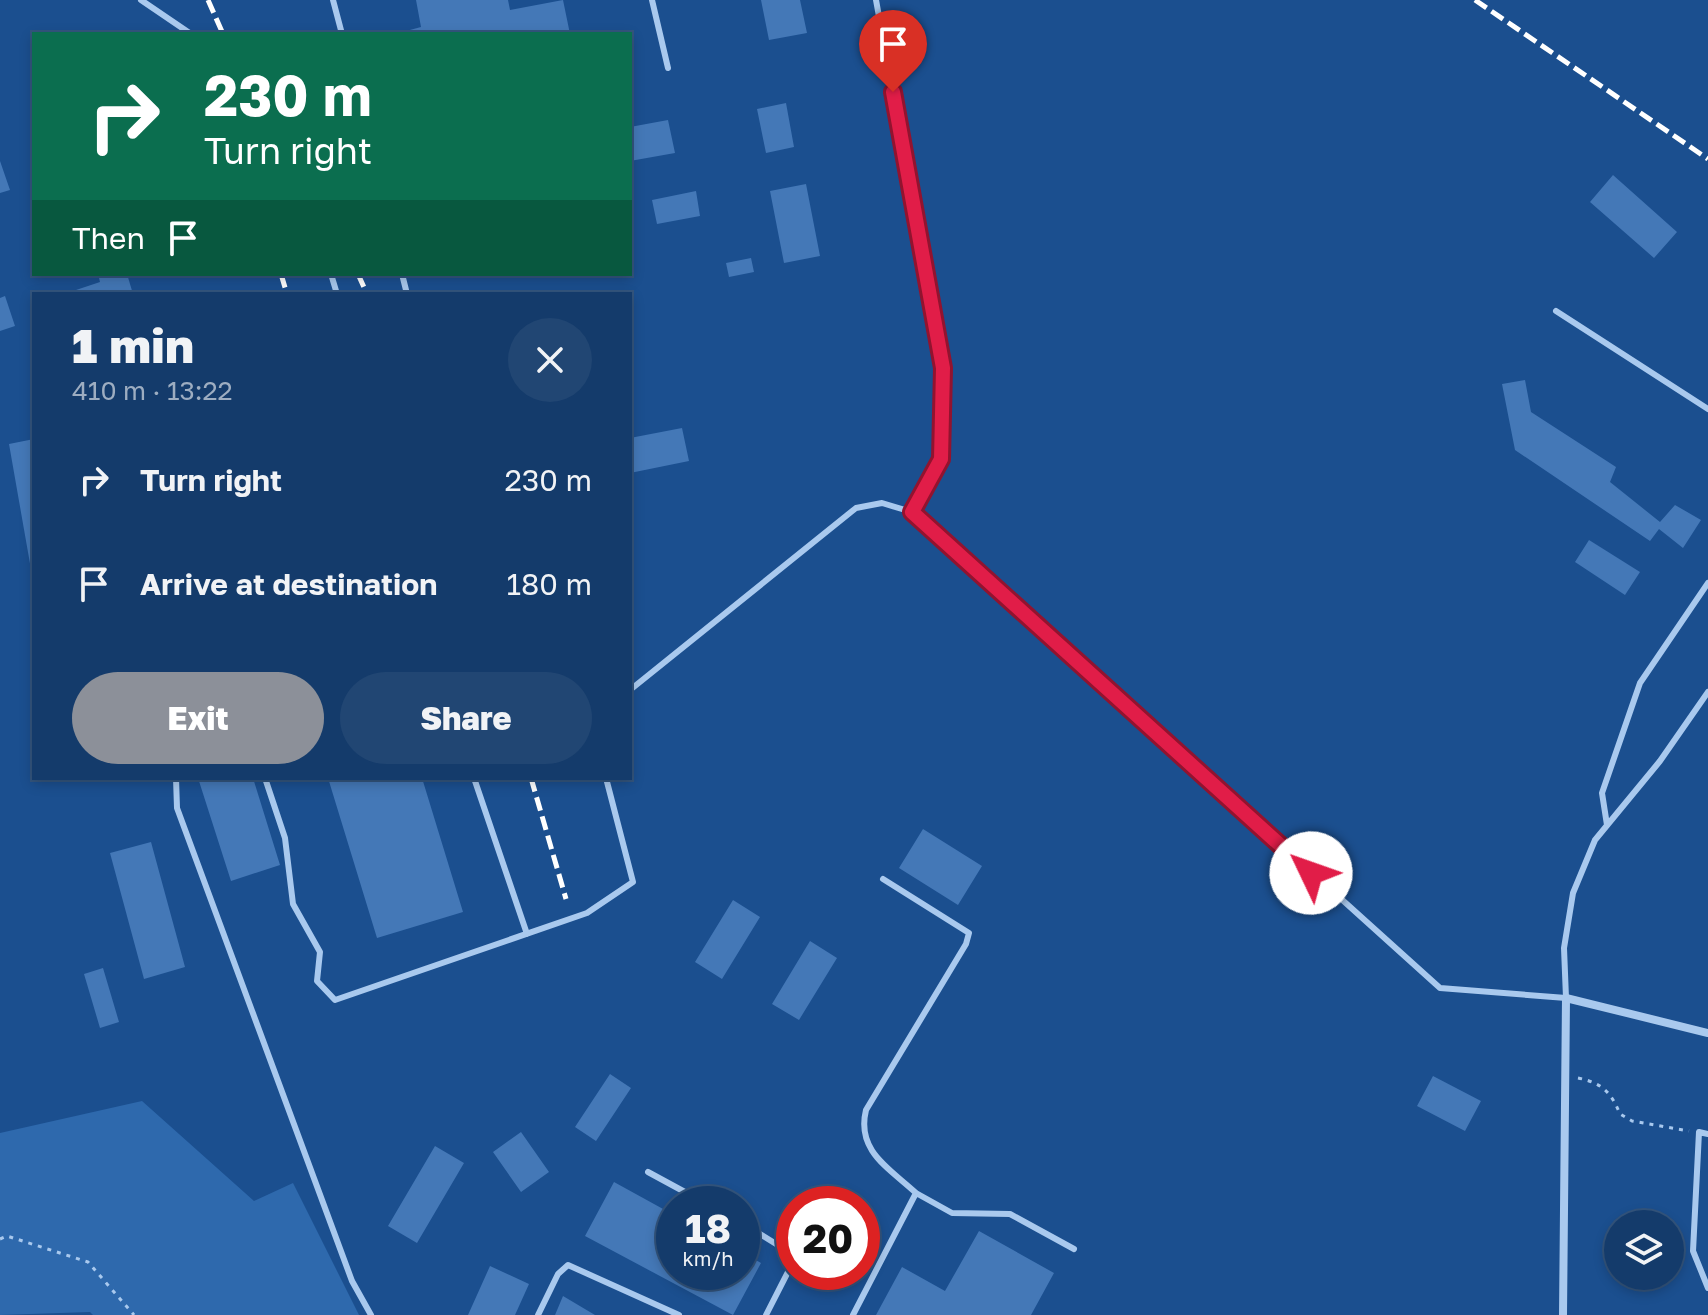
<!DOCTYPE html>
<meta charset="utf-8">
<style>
body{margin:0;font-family:"Golos Text",sans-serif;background:#214673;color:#f1f3f6;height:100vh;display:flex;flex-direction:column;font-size:30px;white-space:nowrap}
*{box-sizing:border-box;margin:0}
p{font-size:26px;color:#9dadc1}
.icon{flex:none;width:44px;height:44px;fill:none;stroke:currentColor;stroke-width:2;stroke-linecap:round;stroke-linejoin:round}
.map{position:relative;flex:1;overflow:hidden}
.panel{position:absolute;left:32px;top:292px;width:600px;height:488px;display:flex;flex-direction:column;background:#143b6b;border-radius:0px;box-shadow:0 4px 12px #0003,0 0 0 2px #33557e}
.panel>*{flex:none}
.banner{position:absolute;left:32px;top:32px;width:600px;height:244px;border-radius:0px;box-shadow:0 4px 12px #0003,0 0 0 2px #33557e;background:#0b6e4f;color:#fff;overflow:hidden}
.tools{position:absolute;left:1604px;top:1210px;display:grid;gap:16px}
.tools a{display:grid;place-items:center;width:80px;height:80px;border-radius:50%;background:#143b6b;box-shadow:0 4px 12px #0003,0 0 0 2px #33557e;font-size:40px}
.speed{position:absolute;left:656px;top:1186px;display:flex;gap:16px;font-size:40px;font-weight:700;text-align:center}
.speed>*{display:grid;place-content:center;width:104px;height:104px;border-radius:50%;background:#143b6b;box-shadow:0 4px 12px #0003,0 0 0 2px #33557e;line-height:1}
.speed small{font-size:20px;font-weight:400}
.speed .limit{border:12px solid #d22;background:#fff;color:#111}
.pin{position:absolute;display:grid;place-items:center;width:68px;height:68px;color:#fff;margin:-82px -34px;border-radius:50% 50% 50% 0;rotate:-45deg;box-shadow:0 0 8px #0007}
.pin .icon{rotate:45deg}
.me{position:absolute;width:88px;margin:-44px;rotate:312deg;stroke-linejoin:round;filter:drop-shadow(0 0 6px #0008)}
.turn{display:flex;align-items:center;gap:28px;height:168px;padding:0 40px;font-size:36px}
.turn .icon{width:104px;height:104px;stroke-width:2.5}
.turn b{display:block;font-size:56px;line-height:68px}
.then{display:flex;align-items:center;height:76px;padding:0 40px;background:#0003;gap:16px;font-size:30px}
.round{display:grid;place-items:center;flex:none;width:84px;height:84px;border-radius:42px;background:#214673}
.overview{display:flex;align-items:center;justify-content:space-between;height:136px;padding:0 40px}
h1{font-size:48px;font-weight:800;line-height:60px}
.primary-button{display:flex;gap:16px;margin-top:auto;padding:16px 40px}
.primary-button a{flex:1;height:92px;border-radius:48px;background:#8c9099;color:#fff;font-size:32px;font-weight:800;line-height:92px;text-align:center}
.primary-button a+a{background:#214673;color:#f1f3f6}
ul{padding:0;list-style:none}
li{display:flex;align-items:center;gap:24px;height:104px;padding:0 40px}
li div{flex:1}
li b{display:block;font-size:30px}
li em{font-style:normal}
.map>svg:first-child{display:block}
.grass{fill:#2e69ad}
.building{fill:#4478b7}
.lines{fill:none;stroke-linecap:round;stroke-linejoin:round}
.path{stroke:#a9c9ee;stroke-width:3;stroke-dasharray:4 6;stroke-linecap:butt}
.service{stroke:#a9c9ee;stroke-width:6}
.minor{stroke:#a9c9ee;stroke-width:8}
.rail{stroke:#fff;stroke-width:5;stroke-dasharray:14 6;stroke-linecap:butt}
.route-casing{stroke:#92132f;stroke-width:20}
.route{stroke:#e11d48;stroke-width:14}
</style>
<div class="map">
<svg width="1708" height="1315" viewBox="0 0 1708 1315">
<rect width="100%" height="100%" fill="#1b4f8f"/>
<path class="grass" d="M142,1101L254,1201L293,1183L359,1315H93L90,1312L0,1315V1133Z"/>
<path class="building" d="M416,0H508L510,10L563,0L570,34H395L421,27Z
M761,0H800L807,33L769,40Z
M786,103L794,147L766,153L757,109Z
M668,120L675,153L630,161V127Z
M0,161L10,190L0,193Z
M1613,175L1677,232L1654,258L1590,202Z
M806,184L820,256L784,263L770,191Z
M696,191L700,216L657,224L652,200Z
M751,258L754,272L729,277L726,263Z
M98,274H127L133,294H64L100,282Z
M5,296L15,326L0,331V298Z
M1525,380L1531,412L1616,467L1610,482L1660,522L1675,505L1701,520L1683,548L1659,529L1650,541L1515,450L1502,384Z
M682,428L689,461L630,473V438Z
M34,439V575H32L9,444Z
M1589,540L1640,572L1625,595L1575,562Z
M198,778H253L280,865L231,881Z
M328,778H422L463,912L377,938Z
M923,829L982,866L958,905L899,868Z
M151,842L185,967L144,979L110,853Z
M733,900L760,917L722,979L695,962Z
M810,941L837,958L799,1020L772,1004Z
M103,968L119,1022L100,1028L84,974Z
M610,1074L631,1088L596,1141L575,1127Z
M1433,1076L1481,1101L1465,1131L1417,1106Z
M521,1132L549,1172L521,1192L493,1152Z
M435,1146L464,1163L417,1243L388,1226Z
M614,1182L674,1215V1272H742V1252L761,1263L733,1315L585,1236Z
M979,1231L1054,1273L1031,1315H876L902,1267L945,1291Z
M490,1266L529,1284L515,1315H468Z
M563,1296L595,1315H555Z"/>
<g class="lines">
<path class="path" d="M1578,1078C1602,1083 1611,1092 1620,1114L1632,1121L1689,1131
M0,1239L7,1236L88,1262L134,1315"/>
<path class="service" d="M141,0L191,34
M333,0L342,34
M652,0L668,68
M876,0L943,368L941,459L912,512
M331,274L337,294
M402,274L407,294
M1556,311L1708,409
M630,690L856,508L882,503L912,512L1440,988L1566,998L1564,948L1573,893L1595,840L1660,761L1708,692
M176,778L177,808L352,1281L371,1315
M265,778L285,838L293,904L320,952L317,981L335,1000L587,913L633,882L606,778
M474,778L527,934
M1607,825L1602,793L1640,683L1708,583
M883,879L969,933L966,944L866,1110C856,1151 889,1168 916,1193
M1708,1134L1699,1132L1693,1251L1708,1288
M648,1172L707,1204
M742,1223L789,1252L791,1266L766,1315
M538,1315L558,1274L568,1265L679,1315
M853,1315L916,1193L952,1213L1010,1214L1074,1249"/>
<path class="minor" d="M1563,1315L1566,998L1708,1033"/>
<path class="rail" d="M208,0L223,34
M1475,0L1708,159
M281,274L287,294
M358,274L367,294
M531,778L566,899"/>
</g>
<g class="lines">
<defs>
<path id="route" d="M893,92L943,368L941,459L912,512L1311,873"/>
</defs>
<use href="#route" class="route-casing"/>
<use href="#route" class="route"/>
</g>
</svg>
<div class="tools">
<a><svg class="icon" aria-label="layers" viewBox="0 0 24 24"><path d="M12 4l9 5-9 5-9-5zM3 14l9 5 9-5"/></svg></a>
</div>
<div class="speed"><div>18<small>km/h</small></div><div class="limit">20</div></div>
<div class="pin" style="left:893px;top:92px;background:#d93025"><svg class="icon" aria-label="arrive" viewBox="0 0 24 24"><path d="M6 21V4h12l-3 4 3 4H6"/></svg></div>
<svg class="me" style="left:1311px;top:873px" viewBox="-20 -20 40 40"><circle r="19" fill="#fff"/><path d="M0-13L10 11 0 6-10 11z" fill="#e11d48"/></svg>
<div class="banner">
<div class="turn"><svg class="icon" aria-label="right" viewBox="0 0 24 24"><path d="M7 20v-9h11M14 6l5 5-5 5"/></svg><div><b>230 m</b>Turn right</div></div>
<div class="then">Then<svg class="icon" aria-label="arrive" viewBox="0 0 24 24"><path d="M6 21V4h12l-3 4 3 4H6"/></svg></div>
</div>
<section class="panel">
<div class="overview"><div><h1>1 min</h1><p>410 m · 13:22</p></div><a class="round"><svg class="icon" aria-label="close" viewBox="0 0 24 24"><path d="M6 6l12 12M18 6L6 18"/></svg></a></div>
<ul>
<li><svg class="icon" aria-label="right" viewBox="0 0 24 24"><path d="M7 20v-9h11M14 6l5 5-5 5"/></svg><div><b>Turn right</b></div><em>230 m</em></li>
<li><svg class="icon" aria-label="arrive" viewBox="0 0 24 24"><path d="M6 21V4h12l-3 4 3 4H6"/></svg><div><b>Arrive at destination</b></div><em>180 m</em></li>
</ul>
<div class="primary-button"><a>Exit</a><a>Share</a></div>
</section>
</div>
